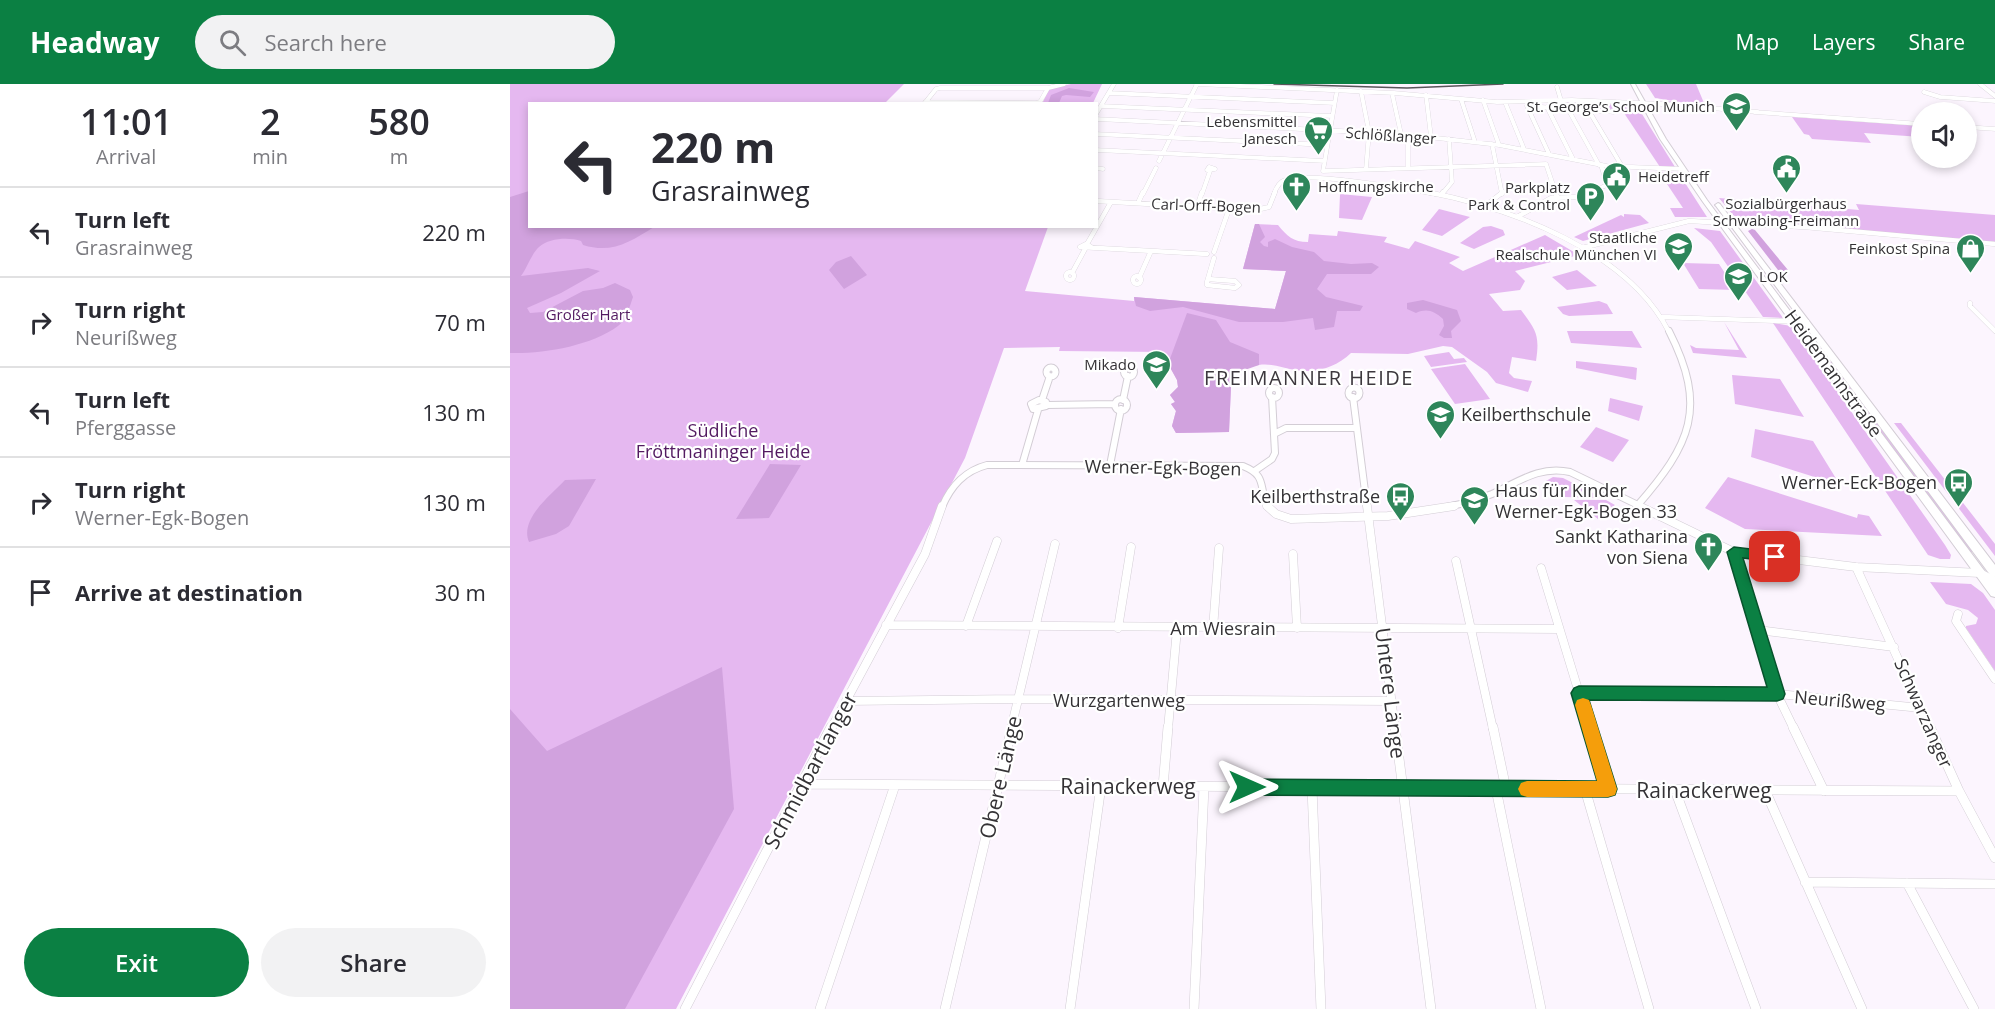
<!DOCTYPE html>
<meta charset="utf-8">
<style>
body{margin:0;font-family:"Open Sans",sans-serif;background:#f2f2f3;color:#2b2b33;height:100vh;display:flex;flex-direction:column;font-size:22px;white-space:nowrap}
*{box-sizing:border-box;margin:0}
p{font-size:20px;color:#7c7c81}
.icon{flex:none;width:33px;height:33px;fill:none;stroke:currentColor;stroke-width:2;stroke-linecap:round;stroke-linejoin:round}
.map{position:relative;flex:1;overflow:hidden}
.drawer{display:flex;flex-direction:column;background:#fff;width:510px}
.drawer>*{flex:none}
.top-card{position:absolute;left:18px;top:18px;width:570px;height:126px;border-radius:0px;box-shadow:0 3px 9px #0003;background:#fff;color:#2b2b33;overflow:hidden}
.buttons{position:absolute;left:1401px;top:18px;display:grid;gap:12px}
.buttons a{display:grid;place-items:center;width:66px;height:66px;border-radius:50%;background:#fff;box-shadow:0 3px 9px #0003;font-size:30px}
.pin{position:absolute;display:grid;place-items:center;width:51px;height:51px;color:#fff;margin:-26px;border-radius:12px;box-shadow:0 3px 9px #0006}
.me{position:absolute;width:66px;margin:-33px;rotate:90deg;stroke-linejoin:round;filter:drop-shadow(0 0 4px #0008)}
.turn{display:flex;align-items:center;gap:21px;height:126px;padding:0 24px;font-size:27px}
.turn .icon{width:78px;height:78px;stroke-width:2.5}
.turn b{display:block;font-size:42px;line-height:51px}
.eta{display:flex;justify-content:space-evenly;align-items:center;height:102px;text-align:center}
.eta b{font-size:36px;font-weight:600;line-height:42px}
.cta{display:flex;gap:12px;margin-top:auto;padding:12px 24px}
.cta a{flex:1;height:69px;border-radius:36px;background:#0b8043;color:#fff;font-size:24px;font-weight:600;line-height:69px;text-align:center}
.cta a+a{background:#f2f2f3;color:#2b2b33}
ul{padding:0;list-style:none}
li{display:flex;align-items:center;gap:18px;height:90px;padding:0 24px;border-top:2px solid #e1e1e2}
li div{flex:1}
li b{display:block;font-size:22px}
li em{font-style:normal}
header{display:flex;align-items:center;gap:36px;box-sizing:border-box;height:84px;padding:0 30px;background:#0b8043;color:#fff}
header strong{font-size:28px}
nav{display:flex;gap:33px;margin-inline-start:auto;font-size:21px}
.search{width:420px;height:54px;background:#f2f2f3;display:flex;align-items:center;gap:15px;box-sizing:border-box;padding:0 21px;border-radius:33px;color:#7c7c81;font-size:22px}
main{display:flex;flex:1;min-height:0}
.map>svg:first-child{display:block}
.green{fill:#e5b8f0}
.forest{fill:#d1a2de}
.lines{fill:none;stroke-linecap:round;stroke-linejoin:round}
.street-far4-casing{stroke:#d3cdd5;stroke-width:4.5}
.street-far3-casing{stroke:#d3cdd5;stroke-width:5}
.street-far2-casing{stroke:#d3cdd5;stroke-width:8}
.street-far1-casing{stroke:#d3cdd5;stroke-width:9}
.street-casing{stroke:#d3cdd5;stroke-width:10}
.secondary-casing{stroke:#d3cdd5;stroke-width:2}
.street-far4{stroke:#fff;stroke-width:4}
.street-far3{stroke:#fff;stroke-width:4.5}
.street-far2{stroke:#fff;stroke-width:6}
.street-far1{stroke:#fff;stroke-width:8}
.street{stroke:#fff;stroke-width:9}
.secondary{fill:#fff;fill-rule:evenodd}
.rail{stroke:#585559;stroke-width:1.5}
.route{fill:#0b8043;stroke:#07532c;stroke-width:1.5}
.slow{fill:#f59e0b}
.labels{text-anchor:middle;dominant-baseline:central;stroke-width:4.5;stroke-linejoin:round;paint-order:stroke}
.far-poi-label{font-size:15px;fill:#343235;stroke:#fff;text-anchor:end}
.far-street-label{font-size:15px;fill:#343235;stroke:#fff}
.far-park-label{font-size:15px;fill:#531a61;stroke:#fff}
.street-label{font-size:18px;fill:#343235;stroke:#fff}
.poi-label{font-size:18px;fill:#343235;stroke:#fff;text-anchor:end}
.park-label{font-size:18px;fill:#531a61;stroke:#fff}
.neighbourhood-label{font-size:20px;letter-spacing:1.5px;fill:#3d383e;stroke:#fff}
.near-street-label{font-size:21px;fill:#343235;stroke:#fff}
</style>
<header>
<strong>Headway</strong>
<div class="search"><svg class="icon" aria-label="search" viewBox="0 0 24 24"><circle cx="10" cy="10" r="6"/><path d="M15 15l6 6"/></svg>Search here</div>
<nav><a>Map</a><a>Layers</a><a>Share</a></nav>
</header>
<main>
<section class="drawer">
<div class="eta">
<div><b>11:01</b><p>Arrival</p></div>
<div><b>2</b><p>min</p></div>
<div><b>580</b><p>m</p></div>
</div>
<ul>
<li><svg class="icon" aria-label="left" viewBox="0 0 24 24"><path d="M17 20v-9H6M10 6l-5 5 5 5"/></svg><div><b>Turn left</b><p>Grasrainweg</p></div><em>220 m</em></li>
<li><svg class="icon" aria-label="right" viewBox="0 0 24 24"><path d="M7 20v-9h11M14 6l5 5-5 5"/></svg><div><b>Turn right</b><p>Neurißweg</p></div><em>70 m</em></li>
<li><svg class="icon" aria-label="left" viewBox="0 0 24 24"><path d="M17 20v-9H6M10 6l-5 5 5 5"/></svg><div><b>Turn left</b><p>Pferggasse</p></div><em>130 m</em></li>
<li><svg class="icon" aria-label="right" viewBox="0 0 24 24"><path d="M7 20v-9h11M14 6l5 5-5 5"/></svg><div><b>Turn right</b><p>Werner-Egk-Bogen</p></div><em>130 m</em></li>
<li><svg class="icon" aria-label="arrive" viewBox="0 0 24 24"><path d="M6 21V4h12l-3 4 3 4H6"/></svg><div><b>Arrive at destination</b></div><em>30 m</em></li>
</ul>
<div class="cta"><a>Exit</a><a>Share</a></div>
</section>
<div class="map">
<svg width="1485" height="925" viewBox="0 0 1485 925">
<rect width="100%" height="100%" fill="#fcf5fe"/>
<path class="green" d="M0,0H394L375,19L20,20V142L538,143L515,207L624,217V213L765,225L776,187L733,185L745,140L768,141C777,152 783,158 798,158L799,150L827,152L828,147L877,153L874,158L899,165L905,157L950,173L939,179L953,187L1035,151L1069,171L1005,187L1015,197L1010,206L979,210L993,227L1011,226C1026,246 1030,251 1026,277L1002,273L999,289L1004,294L1022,297L1018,308L986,299L977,288L942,263L933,262L898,270L841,269C827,283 805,290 785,286C773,284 761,279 749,281C741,282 734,286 726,288V295L721,302L719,348L666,349L662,342L666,327L661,320L665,318L660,311L668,303L667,296L653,268L549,267L550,263L494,264L455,374L166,925H0Z
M561,0H592L583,19L532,20L539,5Z
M1136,0H1186L1194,19L1171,18L1193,20L1150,17H1164L1145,14Z
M1057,18L1127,22L1165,83H1150L1114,29L1106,26L1062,24Z
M1282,33L1411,42V53L1354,49L1361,59L1302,55L1299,51L1294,50Z
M1141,88H1168L1197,133H1165L1160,124H1173L1153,94H1145Z
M830,110L862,113L852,136L829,134Z
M1209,114L1349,126L1346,120L1485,131V158L1232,136L1223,131Z
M929,125L960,133L932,152L912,146Z
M1114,130L1130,131L1139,139L1073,157L1064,153L1111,131L1114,133Z
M981,142L993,146L995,151L964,165L950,159L973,143Z
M1184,144L1210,147L1273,234L1253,233L1201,158Z
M1173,179L1209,180L1226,206L1189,205Z
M1067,186L1087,202L1057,206L1042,193Z
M1089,217L1097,220L1103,230L1059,232L1053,230L1047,223Z
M1214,238L1237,274L1183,269L1180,261L1186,264L1229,266Z
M1263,239L1281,242L1435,461L1441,471L1440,475H1430L1418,471Z
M1057,247H1122L1132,264L1061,259Z
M1296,247L1325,280L1362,333L1466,468H1459Z
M939,268L944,275L954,274L957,278L921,283L914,272Z
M1066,277L1123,283L1127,284L1126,296L1066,284Z
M955,280L980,315L945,320L921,285Z
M1222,291L1270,295L1294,333L1225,320Z
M1100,314L1133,322L1129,337L1098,327Z
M1384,339H1391L1485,460V472Z
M1086,343L1119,356L1103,378L1070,363Z
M1245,345L1303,357L1330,401L1241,373Z
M1043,393L1053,394L1093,414L1055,413L1036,397Z
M1218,393L1347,434L1348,430L1359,432L1372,452L1235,445L1195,424Z
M1064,416H1096L1105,421L1088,435Z
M1420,498L1461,500L1473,509L1485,526V587L1456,544V542L1466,540L1468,534L1458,526L1436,520Z"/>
<path class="forest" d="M559,4L584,8L580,13L556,11L552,12L549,19H538L541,11Z
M19,107L20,142L144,143C120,158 102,170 73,161L71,157C59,153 39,154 29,163C22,169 17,184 11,192L78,184L90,187L51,209L17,224L20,229L33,228L73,207L93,204L105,199L120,206L123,213C120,222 116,236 108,242C81,262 33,270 0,269V113Z
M745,140H749L755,153L750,158L754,162L758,163V158L765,155L782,163L804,168L814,177L841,180L862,179L869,183L861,190H817L807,205L816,213L853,222L850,227H827L824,243L805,246L803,234L773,238H729L673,223L640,227L626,222L624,213L765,225L776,187L733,185Z
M1242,145L1245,146L1278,186L1277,188L1268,186L1238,147Z
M341,172L357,191L334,205L319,186L326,178Z
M913,216L947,226L951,237L941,247L942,254H934L929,251L934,242L933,235C924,227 917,224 906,229L897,225V219Z
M677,229L706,236L720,258L749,270V281L726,289V295L721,302L719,348L666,349L662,342L666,327L661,320L665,318L660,311L668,303L667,296L658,280Z
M260,380L291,381L259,434L226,435Z
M86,395L59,442L46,450L19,458C9,435 42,410 55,396Z
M212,583L224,725L115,925H0V625L37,667Z"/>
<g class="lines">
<defs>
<path id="street-far4" d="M686,0L884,9L987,18L1062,16L1152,20L1248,28
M1470,0L1485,12
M1047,3L1052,20
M827,6L813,87L1036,80L1046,110
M851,7L859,48L856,85
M1414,8L1430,13L1485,17
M599,9L824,19
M882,9L891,50
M916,11L921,53
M951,15L965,58
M973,16L989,61
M415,18L526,19L530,18L538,4
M995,18L1014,65
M414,20L426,5L430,4H538L554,0
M591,22L822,32
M1037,23L1063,75
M1058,25L1089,81
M1079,27L1113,84
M1244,28L1412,40
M586,30L604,0
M586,35L891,50L989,61L1097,82L1173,85
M1456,43L1485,45
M586,50L817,61
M898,51V84
M982,60L992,110
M586,66L815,77
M1039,70L1017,22L1104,28
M649,77L687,0
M699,83L705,85L697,86Z
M586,84L593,85
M633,110L646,84
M692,110L700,87
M764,110C766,104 769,98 775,96C799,87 897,105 925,110
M932,110L942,98L939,55
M1076,110L1097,101L1091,81"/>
<path id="street-far3" d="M917,108C1001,124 1118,167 1159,248
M1045,108L1047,113
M931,111L933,108
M586,117L746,126L759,123L765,108
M628,119L633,108
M975,122L993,108
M687,123L692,108
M1007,133L1041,114L1069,113L1080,108
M577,160L601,118
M581,163L576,160L570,163L697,170
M1072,164L1179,137L1294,143L1485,160
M704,168L719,125
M556 192a4 4 0 1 1 8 0a4 4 0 1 1-8 0Z
M562,189L575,165
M623 196a4 4 0 1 1 8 0a4 4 0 1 1-8 0Z
M629,194L641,167
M698,195L725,197L729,201L725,204L697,201V198L704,174
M1460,219V222L1485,247
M1151,233L1297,238"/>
<path id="street-far2" d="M614 288a5 5 0 1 1 10 0a5 5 0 1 1-10 0Z
M536.5 288a4.5 4.5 0 1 1 9 0a4.5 4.5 0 1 1-9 0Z
M838.5 309a5.5 5.5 0 1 1 11 0a5.5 5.5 0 1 1-11 0Z
M759 309a5 5 0 1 1 10 0a5 5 0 1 1-10 0Z
M843,313L857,423
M605 321a6 6 0 1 1 12 0a6 6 0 1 1-12 0Z
M529,316L536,318V322L523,325L521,320Z
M532,316L540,292
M613,316L618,292
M537,321L604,320
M764,350L776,344H847
M512,381L528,326
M600,381L611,325
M746,386L762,375L765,369L762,313
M1127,422C1181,360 1198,324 1159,247
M432,423C441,402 454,387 477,381L733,382C758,392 748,403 758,423
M937,423C952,420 967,416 982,410C1008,398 1030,381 1060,388L1132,423"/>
<path id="street-far1" d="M757,422L766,430L781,435L878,432L944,422
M857,422L885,645
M1129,422L1224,468L1346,483L1470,489L1485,497
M1224,468L1267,610L1284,645
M783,470L787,544
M946,477L983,645
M1346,483L1420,645
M1031,484L1080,645
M1448,530L1446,537L1485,595
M376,541L1049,545
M456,542L487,457
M608,544L621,463
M703,545L709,464
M1248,546L1384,563
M1069,609L1267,610L1411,624
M336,617L508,615L882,617
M321,645L415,470L432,422
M501,645L545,460
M658,645L667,545"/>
<path id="street" d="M885,643L921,925
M983,643L996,705
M1079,643L1098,705
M1283,643L1314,707
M1420,643L1449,707L1485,774
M291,700L1449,707
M653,703L658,643
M802,704L811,925
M986,705L1031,925
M1075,705L1139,925
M1165,706L1246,925
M1255,706L1352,925
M1295,798L1485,800
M1397,799L1464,925
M175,925L321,643
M310,925L385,701
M435,925L502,643
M560,925L591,702
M684,925L694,703"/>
<path id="secondary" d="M1121,0H1125L1156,55L1197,116L1485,501V513L1481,512L1193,118L1150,55Z
M1208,119L1210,120L1485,481V493L1481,492L1206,122L1205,121Z"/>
</defs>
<use href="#street-far4" class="street-far4-casing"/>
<use href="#street-far3" class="street-far3-casing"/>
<use href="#street-far2" class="street-far2-casing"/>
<use href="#street-far1" class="street-far1-casing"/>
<use href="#street" class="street-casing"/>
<use href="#secondary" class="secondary-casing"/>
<use href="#street-far4" class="street-far4"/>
<use href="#street-far3" class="street-far3"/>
<use href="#street-far2" class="street-far2"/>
<use href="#street-far1" class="street-far1"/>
<use href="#street" class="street"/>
<use href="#secondary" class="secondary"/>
<path class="rail" d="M764,0L897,4L993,0"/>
</g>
<path class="route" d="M1224,463L1265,468L1272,473L1265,478L1233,474L1275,610L1273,615L1267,617L1079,616L1107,705L1105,711L1098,713L737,711L731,709L729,703L731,697L737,695L1087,697L1061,609L1064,604L1069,602L1257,603L1217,468Z"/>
<path class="slow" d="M1073,614L1079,616L1081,621L1107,705L1105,711L1098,713H1017L1011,711L1008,705L1011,699L1017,697H1087L1065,621L1067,616Z"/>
<defs>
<symbol id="school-pin" viewBox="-11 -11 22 30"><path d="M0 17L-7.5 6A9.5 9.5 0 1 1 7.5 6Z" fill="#2e865a" stroke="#fff"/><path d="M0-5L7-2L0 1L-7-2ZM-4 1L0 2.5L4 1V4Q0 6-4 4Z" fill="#fff"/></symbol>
<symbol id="supermarket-pin" viewBox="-11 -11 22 30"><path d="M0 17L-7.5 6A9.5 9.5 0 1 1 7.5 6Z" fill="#2e865a" stroke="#fff"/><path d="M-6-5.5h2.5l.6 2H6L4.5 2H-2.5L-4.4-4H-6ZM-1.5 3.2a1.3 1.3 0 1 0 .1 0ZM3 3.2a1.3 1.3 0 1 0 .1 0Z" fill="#fff"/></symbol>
<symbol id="civic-pin" viewBox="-11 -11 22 30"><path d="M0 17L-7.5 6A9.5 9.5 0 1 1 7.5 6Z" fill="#2e865a" stroke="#fff"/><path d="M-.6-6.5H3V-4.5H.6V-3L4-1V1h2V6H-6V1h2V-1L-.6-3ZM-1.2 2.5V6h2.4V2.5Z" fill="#fff"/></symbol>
<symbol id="church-pin" viewBox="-11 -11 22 30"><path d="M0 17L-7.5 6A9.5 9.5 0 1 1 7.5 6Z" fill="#2e865a" stroke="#fff"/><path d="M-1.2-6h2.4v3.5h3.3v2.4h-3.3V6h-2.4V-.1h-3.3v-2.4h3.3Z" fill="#fff"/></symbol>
<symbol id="parking-pin" viewBox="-11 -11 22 30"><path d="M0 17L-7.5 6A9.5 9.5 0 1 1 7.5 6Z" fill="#2e865a" stroke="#fff"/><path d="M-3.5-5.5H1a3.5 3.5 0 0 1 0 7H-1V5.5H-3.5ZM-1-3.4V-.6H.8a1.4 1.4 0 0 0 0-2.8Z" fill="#fff"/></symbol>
<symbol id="shop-pin" viewBox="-11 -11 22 30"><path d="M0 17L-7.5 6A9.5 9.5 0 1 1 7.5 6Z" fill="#2e865a" stroke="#fff"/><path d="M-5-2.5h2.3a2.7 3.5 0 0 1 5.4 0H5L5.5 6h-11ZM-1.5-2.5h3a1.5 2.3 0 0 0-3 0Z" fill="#fff"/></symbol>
<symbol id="bus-pin" viewBox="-11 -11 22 30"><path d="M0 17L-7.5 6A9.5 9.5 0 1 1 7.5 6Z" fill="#2e865a" stroke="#fff"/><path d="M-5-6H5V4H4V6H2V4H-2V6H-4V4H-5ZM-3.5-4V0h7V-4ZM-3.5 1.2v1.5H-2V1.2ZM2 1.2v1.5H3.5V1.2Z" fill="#fff"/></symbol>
</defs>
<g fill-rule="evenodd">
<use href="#school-pin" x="1210" y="6" width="33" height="45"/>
<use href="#supermarket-pin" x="792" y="30" width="33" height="45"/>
<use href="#civic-pin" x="1260" y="68" width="33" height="45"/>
<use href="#civic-pin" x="1090" y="76" width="33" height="45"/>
<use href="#church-pin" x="770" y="86" width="33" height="45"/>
<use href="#parking-pin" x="1064" y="96" width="33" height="45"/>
<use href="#school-pin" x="1152" y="146" width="33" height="45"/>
<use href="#shop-pin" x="1444" y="148" width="33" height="45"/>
<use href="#school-pin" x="1212" y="176" width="33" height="45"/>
<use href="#school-pin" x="630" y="264" width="33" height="45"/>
<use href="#school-pin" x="914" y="314" width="33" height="45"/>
<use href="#bus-pin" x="1432" y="382" width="33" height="45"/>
<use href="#bus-pin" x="874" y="396" width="33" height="45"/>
<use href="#school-pin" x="948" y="400" width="33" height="45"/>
<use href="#church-pin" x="1182" y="446" width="33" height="45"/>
</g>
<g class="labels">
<g class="far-poi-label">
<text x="1205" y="22">St. George’s School Munich</text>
<text x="787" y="37">Lebensmittel<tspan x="787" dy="17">Janesch</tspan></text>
<text x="1128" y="92" text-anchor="start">Heidetreff</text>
<text x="808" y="102" text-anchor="start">Hoffnungskirche</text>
<text x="1060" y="103">Parkplatz<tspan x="1060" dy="17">Park &amp; Control</tspan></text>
<text x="1276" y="119" text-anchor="middle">Sozialbürgerhaus<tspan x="1276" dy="17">Schwabing-Freimann</tspan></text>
<text x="1147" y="153">Staatliche<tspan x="1147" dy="17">Realschule München VI</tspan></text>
<text x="1440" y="164">Feinkost Spina</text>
<text x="1249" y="192" text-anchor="start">LOK</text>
<text x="626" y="280">Mikado</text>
</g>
<g class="far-street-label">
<text transform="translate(881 51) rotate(4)">Schlößlanger</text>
<text transform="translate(696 121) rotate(2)">Carl-Orff-Bogen</text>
</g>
<g class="far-park-label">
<text x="78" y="230">Großer Hart</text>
</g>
<g class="street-label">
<text transform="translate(1324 289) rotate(54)">Heidemannstraße</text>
<text transform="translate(653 383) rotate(1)">Werner-Egk-Bogen</text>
<text x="713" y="544">Am Wiesrain</text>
<text x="609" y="616">Wurzgartenweg</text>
<text transform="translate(1330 616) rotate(5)">Neurißweg</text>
<text transform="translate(1414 629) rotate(66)">Schwarzanger</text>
</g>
<g class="poi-label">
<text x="951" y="330" text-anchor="start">Keilberthschule</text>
<text x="1427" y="398">Werner-Eck-Bogen</text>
<text x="985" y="406" text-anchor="start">Haus für Kinder<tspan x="985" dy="21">Werner-Egk-Bogen 33</tspan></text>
<text x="870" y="412">Keilberthstraße</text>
<text x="1178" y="452">Sankt Katharina<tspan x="1178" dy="21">von Siena</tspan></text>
</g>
<g class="park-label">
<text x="213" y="346">Südliche<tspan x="213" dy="21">Fröttmaninger Heide</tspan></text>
</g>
<g class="neighbourhood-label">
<text x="799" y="293">FREIMANNER HEIDE</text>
</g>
<g class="near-street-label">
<text transform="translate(881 609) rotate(83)">Untere Länge</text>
<text transform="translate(300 686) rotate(-62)">Schmidbartlanger</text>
<text transform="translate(490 693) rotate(-77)">Obere Länge</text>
<text x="618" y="702">Rainackerweg</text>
<text x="1194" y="706">Rainackerweg</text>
</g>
</g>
</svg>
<div class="buttons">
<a><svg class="icon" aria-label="sound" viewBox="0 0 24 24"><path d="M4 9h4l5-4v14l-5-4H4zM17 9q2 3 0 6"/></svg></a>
</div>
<div class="pin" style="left:1265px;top:473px;background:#d93025"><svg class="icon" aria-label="arrive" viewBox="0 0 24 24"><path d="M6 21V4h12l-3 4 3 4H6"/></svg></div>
<svg class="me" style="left:737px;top:703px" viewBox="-20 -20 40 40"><path d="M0-17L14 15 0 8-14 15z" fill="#0b8043" stroke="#fff" stroke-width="4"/></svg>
<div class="top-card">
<div class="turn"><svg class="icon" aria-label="left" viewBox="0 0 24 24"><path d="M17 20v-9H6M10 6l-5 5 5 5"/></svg><div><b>220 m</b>Grasrainweg</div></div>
</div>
</div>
</main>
